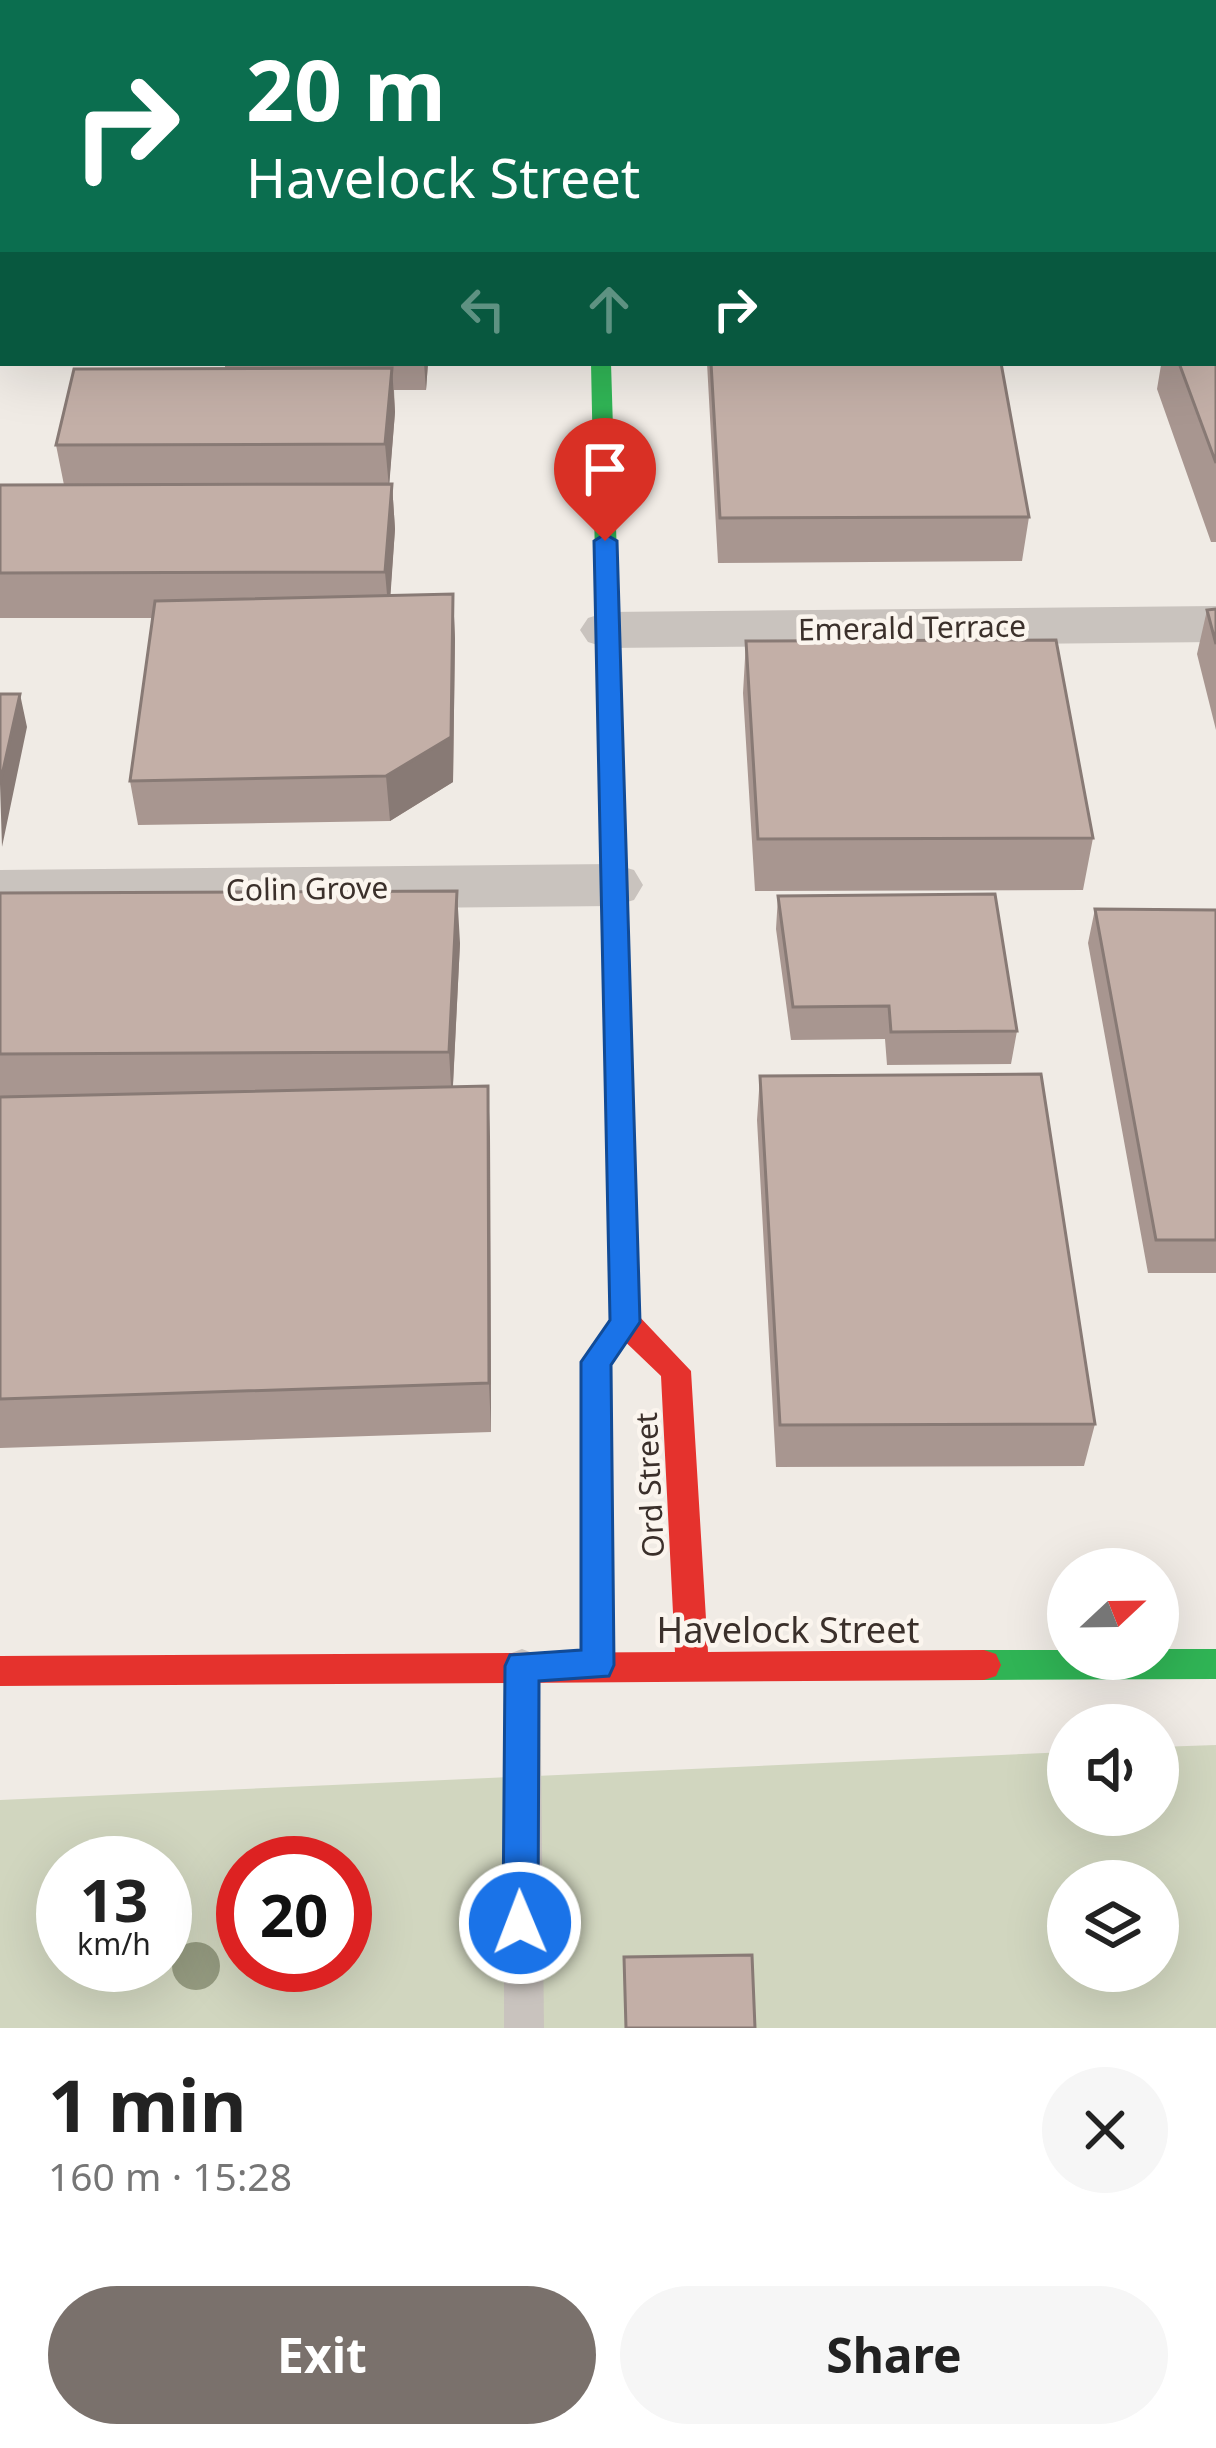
<!DOCTYPE html>
<meta charset="utf-8">
<style>
body{margin:0;font-family:"Noto Sans",sans-serif;background:#f6f6f6;color:#222;height:100vh;display:flex;flex-direction:column;font-size:45px;white-space:nowrap}
*{box-sizing:border-box;margin:0}
p{font-size:39px;color:#767676}
.icon{flex:none;width:66px;height:66px;fill:none;stroke:currentColor;stroke-width:2;stroke-linecap:round;stroke-linejoin:round}
.map{position:relative;height:2028px;overflow:hidden}
.drawer{display:flex;flex-direction:column;background:#fff;flex:1}
.drawer>*{flex:none}
.hud{position:absolute;left:0px;top:0px;width:1218px;height:366px;box-shadow:0 12px 48px #0002;background:#0b6e4f;color:#fff;overflow:hidden}
.needle{width:78px;rotate:68deg}
.fabs{position:absolute;left:1047px;top:1548px;display:grid;gap:24px}
.fabs a{display:grid;place-items:center;width:132px;height:132px;border-radius:50%;background:#fff;box-shadow:0 12px 48px #0002;font-size:60px}
.speed{position:absolute;left:36px;top:1836px;display:flex;gap:24px;font-size:60px;font-weight:700;text-align:center}
.speed>*{display:grid;place-content:center;width:156px;height:156px;border-radius:50%;background:#fff;box-shadow:0 12px 48px #0002;line-height:1}
.speed small{font-size:30px;font-weight:400}
.speed .limit{border:18px solid #d22;background:#fff;color:#111}
.pin{position:absolute;display:grid;place-items:center;width:102px;height:102px;color:#fff;margin:-123px -51px;border-radius:50% 50% 50% 0;rotate:-45deg;box-shadow:0 0 12px #0007}
.pin .icon{rotate:45deg}
.me{position:absolute;width:132px;margin:-66px;rotate:359deg;stroke-linejoin:round;filter:drop-shadow(0 0 9px #0008)}
.turn{display:flex;align-items:center;gap:42px;height:252px;padding:0 48px;font-size:54px}
.turn .icon{width:156px;height:156px;stroke-width:2.5}
.turn b{display:block;font-size:84px;line-height:102px}
.lanes{display:flex;align-items:center;height:114px;padding:0 48px;background:#0003;justify-content:center;gap:60px;direction:ltr}
.lanes .off{opacity:.35}
.round{display:grid;place-items:center;flex:none;width:126px;height:126px;border-radius:63px;background:#f6f6f6}
.head{display:flex;align-items:center;justify-content:space-between;height:204px;padding:0 48px}
h1{font-size:72px;font-weight:700;line-height:90px}
.button{display:flex;gap:24px;margin-top:auto;padding:24px 48px}
.button a{flex:1;height:138px;border-radius:72px;background:#7a716c;color:#fff;font-size:48px;font-weight:700;line-height:138px;text-align:center}
.button a+a{background:#f6f6f6;color:#222}
.map>svg:first-child{display:block}
.green{fill:#d1d6bf;fill-rule:evenodd}
.lines{fill:none;stroke-linecap:round;stroke-linejoin:round}
.lane{fill:#c9c3be;fill-rule:evenodd}
.street{fill:#c9c3be;fill-rule:evenodd}
.fast{fill:#30b455;fill-rule:evenodd}
.slow{fill:#ff9f0a;fill-rule:evenodd}
.jam{fill:#e5322d;fill-rule:evenodd}
.tree{fill:#959b80}
.wall{fill:#a89690}
.shaded-wall{fill:#887a75}
.building{fill:#c3afa7;stroke:#887a75;stroke-width:3}
.route{fill:#1a73e8;stroke:#114b97;stroke-width:3}
.labels{text-anchor:middle;dominant-baseline:central;stroke-width:9;stroke-linejoin:round;paint-order:stroke}
.street-label{font-size:30px;fill:#3b302b;stroke:#fbf5ee}
.near-street-label{font-size:36px;fill:#3b302b;stroke:#fbf5ee}
</style>
<div class="map">
<svg width="1216" height="2028" viewBox="0 0 1216 2028">
<rect width="100%" height="100%" fill="#f0ebe5"/>
<path class="green" d="M1216,1745V2028H0V1800L1068,1752V1815H1158V1747ZM63,1863H165V1965H63ZM243,1863H345V1965H243ZM1068,1881H1158V1971H1068Z"/>
<g class="lines">
<path class="lane" d="M522,1649L535,1654L540,1666L544,2028H504V1666L509,1654Z"/>
<path class="street" d="M1216,606V642L607,648L588,642L580,630L588,618L607,612Z
M613,864L634,870L643,885L634,900L613,906L0,912V870Z"/>
<path class="fast" d="M591,363H611L629,950L616,960L603,950Z
M1158,1649H1216V1679L984,1680L972,1676L967,1665L972,1654L984,1650H1068V1659H1158Z"/>
<path class="slow" d="M588,0H606L608,3H590Z
M1215,57H1216V67H1215Z
M616,940L629,950L640,1322L611,1365L614,1665L609,1676L597,1680L585,1676L580,1665L581,1362L610,1319L603,950Z"/>
<path class="jam" d="M625,1310L636,1313L691,1371L708,1652L984,1650L996,1654L1001,1665L996,1676L984,1680L0,1686V1656L675,1652L661,1376L614,1331L610,1322L614,1313Z"/>
</g>
<circle class="tree" cx="196" cy="1966" r="24"/>
<path class="wall" d="M0,0H43L42,3H3V17H0Z
M57,0H265L264,3H57Z
M276,0H451V3H276Z
M701,0H826V3H701Z
M843,0H1004V3H925L924,0V3H843Z
M1005,0H1099V3H1006Z
M1172,0H1216V3H1173Z
M0,119H3V240H0Z
M1215,172H1216V322L1215,319Z
M1216,329V542H1211L1157,389L1161,365L1059,366L1058,363H1215Z
M225,363H428L426,390H394L395,412L389,484H392L395,529L390,596L453,594L455,639L453,782L390,821L138,825L130,781L152,618H0V485H64L56,445L225,369Z
M707,363H1001L1029,517L1022,561L718,563Z
M1216,609V730L1197,654L1207,610Z
M746,641L1093,838L1083,890L755,891L743,693Z
M0,893L460,943L453,1086L490,1137L491,1432L0,1448Z
M778,896L1017,1031L1011,1064L887,1065L885,1039L791,1040L776,929Z
M1095,909L1216,910V1273H1148L1088,943Z
M760,1076L1095,1424L1084,1466L776,1467L757,1120Z"/>
<path class="shaded-wall" d="M424,363H428L426,390Z
M392,368L395,412L389,488L385,444Z
M392,484L395,529L389,617L385,572Z
M453,594L455,639L453,782L390,821L386,776Z
M20,694L27,727L2,847L0,784Z
M457,891L460,943L452,1103L449,1052Z
M488,1086L490,1137L491,1432L489,1383Z"/>
<path class="building" d="M0,119H3V208H0Z
M1215,172H1216V236L1215,234Z
M1216,329V463L1179,363H1215Z
M711,363H1001L1029,517L720,518Z
M392,368L385,444L56,445L74,369Z
M392,484L385,572L0,573V485Z
M453,594L451,737L386,776L130,781L155,601Z
M1216,609V644L1207,610Z
M1056,640L1093,838L758,839L746,641Z
M0,694H20L0,784Z
M457,891L449,1052L0,1054V893Z
M995,894L1017,1031L891,1032L889,1006L793,1007L778,896Z
M1095,909L1216,910V1240H1156Z
M1041,1074L1095,1424L780,1425L760,1076Z
M488,1086L489,1383L0,1399V1097Z
M752,1955L755,2028H626L624,1957Z"/>
<path class="route" d="M605,534L617,541L640,1322L611,1365L614,1665L609,1676L539,1681L538,1923L533,1935L520,1941L508,1935L503,1923L505,1666L510,1655L581,1650V1362L610,1320L594,541Z"/>
<g class="labels">
<g class="street-label">
<text transform="translate(912 627) rotate(-1)">Emerald Terrace</text>
<text transform="translate(307 888) rotate(-1)">Colin Grove</text>
<text transform="translate(649 1485) rotate(-93)">Ord Street</text>
</g>
<g class="near-street-label">
<text x="788" y="1629">Havelock Street</text>
</g>
</g>
</svg>
<div class="fabs">
<a><svg class="needle" viewBox="-14 -14 28 28"><path d="M0-13l5 13h-10z" fill="#e53935"/><path d="M0 13l5-13h-10z" fill="#767676"/></svg></a>
<a><svg class="icon" aria-label="sound" viewBox="0 0 24 24"><path d="M4 9h4l5-4v14l-5-4H4zM17 9q2 3 0 6"/></svg></a>
<a><svg class="icon" aria-label="layers" viewBox="0 0 24 24"><path d="M12 4l9 5-9 5-9-5zM3 14l9 5 9-5"/></svg></a>
</div>
<div class="speed"><div>13<small>km/h</small></div><div class="limit">20</div></div>
<div class="pin" style="left:605px;top:541px;background:#d93025"><svg class="icon" aria-label="arrive" viewBox="0 0 24 24"><path d="M6 21V4h12l-3 4 3 4H6"/></svg></div>
<svg class="me" style="left:520px;top:1923px" viewBox="-20 -20 40 40"><circle r="17" fill="#1a73e8" stroke="#fff" stroke-width="3"/><path d="M0-11L8 9 0 5-8 9z" fill="#fff"/></svg>
<div class="hud">
<div class="turn"><svg class="icon" aria-label="right" viewBox="0 0 24 24"><path d="M7 20v-9h11M14 6l5 5-5 5"/></svg><div><b>20 m</b>Havelock Street</div></div>
<div class="lanes"><svg class="icon off" aria-label="left" viewBox="0 0 24 24"><path d="M17 20v-9H6M10 6l-5 5 5 5"/></svg><svg class="icon off" aria-label="ahead" viewBox="0 0 24 24"><path d="M12 20V5M6 11l6-6 6 6"/></svg><svg class="icon" aria-label="right" viewBox="0 0 24 24"><path d="M7 20v-9h11M14 6l5 5-5 5"/></svg></div>
</div>
</div>
<section class="drawer">
<div class="head"><div><h1>1 min</h1><p>160 m · 15:28</p></div><a class="round"><svg class="icon" aria-label="close" viewBox="0 0 24 24"><path d="M6 6l12 12M18 6L6 18"/></svg></a></div>
<div class="button"><a>Exit</a><a>Share</a></div>
</section>
